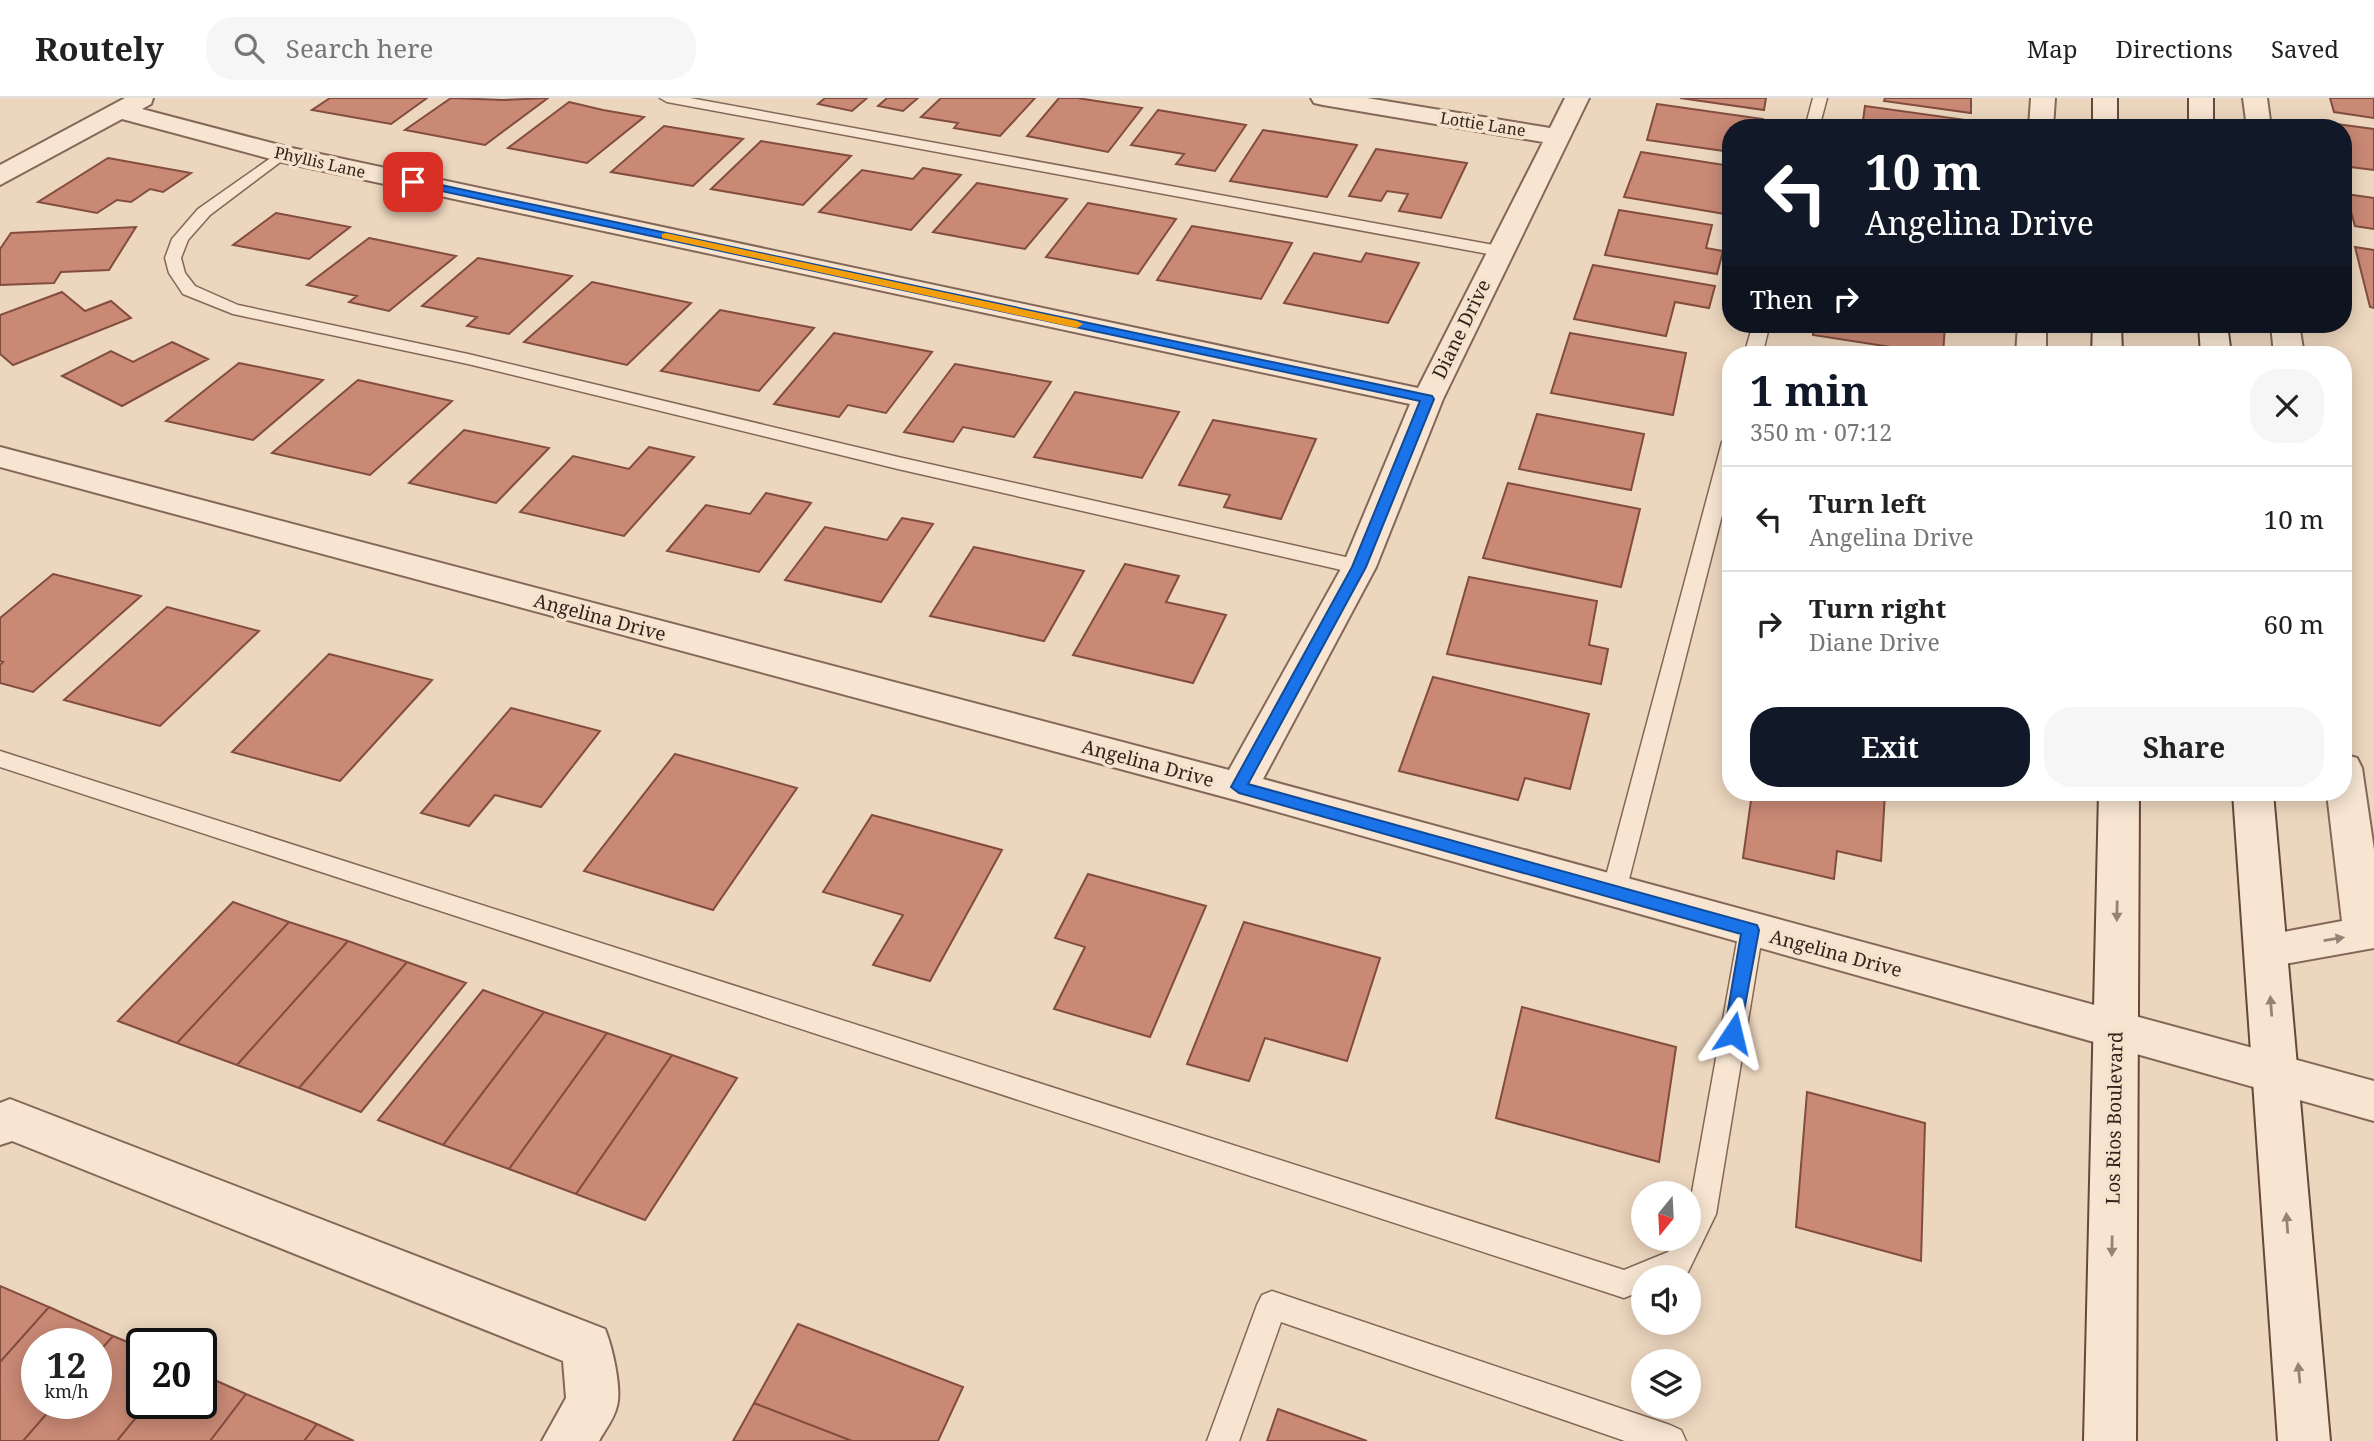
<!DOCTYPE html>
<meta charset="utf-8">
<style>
body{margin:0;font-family:"Noto Serif",serif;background:#f6f6f6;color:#222;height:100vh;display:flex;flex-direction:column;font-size:26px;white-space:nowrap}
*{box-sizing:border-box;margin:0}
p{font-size:23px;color:#767676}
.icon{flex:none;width:38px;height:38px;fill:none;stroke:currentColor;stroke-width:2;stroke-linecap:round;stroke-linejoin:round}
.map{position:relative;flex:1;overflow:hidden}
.drawer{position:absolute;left:1722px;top:248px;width:630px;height:455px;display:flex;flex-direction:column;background:#fff;border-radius:28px;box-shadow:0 4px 18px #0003}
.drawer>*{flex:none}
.hud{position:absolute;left:1722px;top:21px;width:630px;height:214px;border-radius:28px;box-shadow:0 4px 18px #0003;background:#111827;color:#fff;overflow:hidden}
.needle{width:46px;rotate:198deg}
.buttons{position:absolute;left:1631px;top:1083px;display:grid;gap:14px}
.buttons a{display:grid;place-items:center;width:70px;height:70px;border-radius:50%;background:#fff;box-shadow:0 4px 18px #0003;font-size:35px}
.speed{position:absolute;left:21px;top:1230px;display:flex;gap:14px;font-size:35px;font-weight:700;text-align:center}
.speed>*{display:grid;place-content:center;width:91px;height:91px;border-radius:50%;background:#fff;box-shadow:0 4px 18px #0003;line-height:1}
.speed small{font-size:18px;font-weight:400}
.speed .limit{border:4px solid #111;border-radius:10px;background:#fff;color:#111}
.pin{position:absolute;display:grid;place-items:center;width:60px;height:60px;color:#fff;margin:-30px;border-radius:14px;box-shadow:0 4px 10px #0006}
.me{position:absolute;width:77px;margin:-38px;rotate:10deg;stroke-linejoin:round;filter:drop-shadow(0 0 5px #0008)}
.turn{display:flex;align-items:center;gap:24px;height:147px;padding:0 28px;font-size:32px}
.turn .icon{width:91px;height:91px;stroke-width:2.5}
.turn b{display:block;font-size:49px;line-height:60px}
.then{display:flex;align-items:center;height:66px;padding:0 28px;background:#0003;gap:14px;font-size:26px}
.round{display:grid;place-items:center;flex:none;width:74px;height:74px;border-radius:28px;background:#f6f6f6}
.overview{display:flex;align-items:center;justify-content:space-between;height:119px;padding:0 28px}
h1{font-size:42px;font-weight:700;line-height:52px;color:#111827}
.primary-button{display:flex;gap:14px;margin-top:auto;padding:14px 28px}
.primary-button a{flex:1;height:80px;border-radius:28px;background:#111827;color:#fff;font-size:28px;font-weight:700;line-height:80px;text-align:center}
.primary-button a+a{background:#f6f6f6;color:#222}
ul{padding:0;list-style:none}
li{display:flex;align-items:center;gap:21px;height:105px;padding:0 28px;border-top:2px solid #e0e0e0}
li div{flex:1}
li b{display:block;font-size:26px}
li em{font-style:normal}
header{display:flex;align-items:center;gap:42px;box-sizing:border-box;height:98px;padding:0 35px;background:#fff;border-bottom:2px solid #e0e0e0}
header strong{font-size:33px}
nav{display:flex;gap:38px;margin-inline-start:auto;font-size:24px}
.search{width:490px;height:63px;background:#f6f6f6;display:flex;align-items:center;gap:18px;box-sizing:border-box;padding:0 24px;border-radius:28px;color:#767676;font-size:26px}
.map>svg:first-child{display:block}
.building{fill:#c98975;stroke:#824d3e;stroke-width:2}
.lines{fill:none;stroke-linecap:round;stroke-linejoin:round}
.service-casing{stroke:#836758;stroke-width:3}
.minor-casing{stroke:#836758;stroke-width:4}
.secondary-casing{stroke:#65493b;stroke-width:4}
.service{fill:#f7e5d1;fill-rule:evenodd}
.minor{fill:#f7e5d1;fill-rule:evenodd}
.secondary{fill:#f7e5d1;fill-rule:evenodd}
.oneway{fill:#958476}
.route{fill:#1a73e8;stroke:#114b97;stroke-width:2}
.slow{fill:#f59e0b}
.labels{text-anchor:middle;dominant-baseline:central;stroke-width:7;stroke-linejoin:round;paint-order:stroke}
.far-street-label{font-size:16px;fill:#33231c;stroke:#f4e2cd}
.street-label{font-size:19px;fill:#33231c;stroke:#f4e2cd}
</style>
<header>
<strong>Routely</strong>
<div class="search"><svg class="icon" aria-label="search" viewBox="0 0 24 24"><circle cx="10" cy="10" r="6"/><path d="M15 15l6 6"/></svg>Search here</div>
<nav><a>Map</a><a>Directions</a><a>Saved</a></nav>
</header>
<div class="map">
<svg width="2374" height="1343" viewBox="0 0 2374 1343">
<rect width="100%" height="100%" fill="#ecd6be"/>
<path class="building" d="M330,0H427L391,26L312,12Z
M451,0L503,2L548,0L485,47L405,32Z
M825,0H867L852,13L818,6Z
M887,0H918L903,13L878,8Z
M941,0H1035L1000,38L954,30L958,25L921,19Z
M1059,0H1077L1142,10L1108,54L1027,38Z
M1680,0H1766L1764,12Z
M1885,0H1971V15L1884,3Z
M2330,0H2374V20L2334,14Z
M569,4L603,12L644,19L587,65L508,50Z
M1657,6L1763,21L1762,30H1731V54L1647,42Z
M1865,8L1966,22V30H1862Z
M1158,12L1246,27L1215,73L1176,66L1184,56L1131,47Z
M2329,25L2374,31V72L2343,68V30H2331Z
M664,28L743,41L693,88L611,74Z
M1263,32L1357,47L1327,99L1230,83Z
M761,43L851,58L803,107L711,91Z
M1376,51L1467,65L1441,120L1399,113L1408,96L1387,93L1381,103L1349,98Z
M1641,54L1731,68V117L1624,99Z
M108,60L191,75L163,94L150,91L131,104L117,102L97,115L38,104Z
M923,70L961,77L911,132L819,114L862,72L913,81Z
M977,85L1067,101L1025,151L933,134Z
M2346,96L2374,100V131L2355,128Z
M1088,105L1176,121L1138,176L1046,159Z
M1619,112L1712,127L1706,150L1723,153L1717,176L1605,157Z
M276,115L350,129L309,161L233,147Z
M1192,128L1292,145L1261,201L1157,182Z
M136,129L109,172L61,174L54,185L0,187V151L11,135Z
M369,140L456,158L389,213L349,204L357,198L307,187Z
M2355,149L2374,152V210L2370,209Z
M1314,155L1361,164L1366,155L1419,165L1388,225L1284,205Z
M478,160L572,178L509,236L467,228L477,219L422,208Z
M1593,167L1715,188L1709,210L1675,204L1666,238L1574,221Z
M592,184L691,205L627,267L524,244Z
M62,194L85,213L111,203L131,220L13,267L0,256V217Z
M720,212L814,230L759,293L661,273Z
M1814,226H1945L1943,257L1813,237Z
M834,235L932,254L886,315L848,307L839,319L774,306Z
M1570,235L1686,255L1673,317L1551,295Z
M172,244L208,261L122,308L62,278L111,253L133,264Z
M1810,249L1855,257H1809Z
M239,265L323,282L253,342L166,323Z
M955,266L1051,284L1014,339L963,329L953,344L904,334Z
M358,282L452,303L370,377L272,355Z
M1075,294L1179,314L1142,380L1034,359Z
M1537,316L1644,336L1631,392L1519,371Z
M1213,322L1316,341L1281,421L1224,409L1230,397L1179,387Z
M464,332L549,350L496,405L409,385Z
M649,349L694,359L624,438L520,414L573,358L629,371Z
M1508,385L1640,411L1621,489L1483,460Z
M766,395L811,405L759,474L667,453L706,407L750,416Z
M902,420L933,426L881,504L785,482L825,429L887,442Z
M974,449L1084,473L1044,543L930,518Z
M1125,466L1179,478L1166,504L1226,517L1193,585L1073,557Z
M53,476L141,498L33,594L0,585V567L3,564L0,563V520Z
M1469,479L1597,503L1589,547L1608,551L1601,586L1447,556Z
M167,509L259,533L160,628L64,602Z
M329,556L432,582L340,683L232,654Z
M1433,579L1589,616L1570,691L1525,680L1518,702L1399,673Z
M511,610L600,633L541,709L495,697L469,728L421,715Z
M675,656L797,690L713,812L584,773Z
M1752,695H1885L1881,763L1837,753L1834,781L1743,760Z
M872,717L1002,752L930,883L873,867L903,817L823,794Z
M1088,776L1206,808L1150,939L1054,911L1085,849L1055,840Z
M233,804L289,824L177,945L118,923Z
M289,824L348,843L237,967L177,945Z
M1244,824L1380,860L1347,963L1265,940L1249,983L1187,966Z
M348,843L407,864L299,990L237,967Z
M407,864L466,885L361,1014L299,990Z
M483,892L544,914L443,1047L378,1022Z
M1522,909L1676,949L1659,1064L1496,1020Z
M544,914L607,935L509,1071L443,1047Z
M607,935L672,957L576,1096L509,1071Z
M672,957L737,980L645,1122L576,1096Z
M1807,994L1925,1025L1921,1163L1796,1129Z
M0,1188L49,1209L0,1264Z
M49,1209L113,1238L96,1257V1246H37V1306H55L23,1343H0V1264Z
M798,1226L963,1289L938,1343H852L754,1305Z
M113,1238L142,1250V1306H147L117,1343H23L55,1306H96V1257Z
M201,1276L246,1296L210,1343H117L147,1306H201Z
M246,1296L317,1326L304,1343H210Z
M754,1305L852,1343H733Z
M1278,1311L1367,1343H1267Z
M317,1326L354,1343H304Z"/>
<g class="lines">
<defs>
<path id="service" d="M660,0H690L1499,148L1507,153L1499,158L667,4Z
M1813,0H1827L1819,30H1805Z
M282,52L289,56L287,59L210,117L188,142L181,160L185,175L195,188L238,207L468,256L898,359L1359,462L1369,469L1359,476L898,371L468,266L233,216L183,196L169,175L165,160L172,141L198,111Z
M1753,226H1770L1762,257H1744Z
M1731,338V382L1626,793L1623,800L1614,802L1605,800L1602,793L1722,344Z
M0,653L1624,1172L1668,1154L1675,1141H1689V1111L1739,832L1742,825L1751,822L1760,825L1763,832L1716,1116L1688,1174L1674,1180H1643V1192L1624,1200L0,669Z
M1272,1193L1670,1327L1681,1332L1686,1343H1625L1281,1224L1239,1343H1207L1257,1207L1262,1197Z"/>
<path id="minor" d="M125,0H153L151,6L142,11L287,49L1418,290L1543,44L1323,7L1314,5L1311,0H1367L1550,30L1565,0H1589L1443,301L1376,469L1263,681L2374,983V1023L1239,703L0,369V349L1229,672L1342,469L1410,306L282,64L122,21L0,87V67Z
M2031,0H2055L2053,30H2029Z
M2243,0H2267L2271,30H2247Z
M2018,226H2046V257H2016Z
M2271,226H2299L2304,257H2274Z
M2343,656L2357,660L2362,670L2374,752V850L2267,869L2252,864L2246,852L2252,840L2342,823L2327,695H2343Z
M10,1001L605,1231C612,1248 622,1290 617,1308C614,1321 605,1332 599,1343H542L566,1300L563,1263L12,1043L0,1047V1005Z"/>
<path id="secondary" d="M2093,0H2117V30H2093Z
M2189,0H2213V30H2189Z
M2093,226H2121L2122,257H2092Z
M2199,226H2227L2231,257H2201Z
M2099,695H2139L2136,1343H2084Z
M2233,695H2273L2330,1343H2278Z"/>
</defs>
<use href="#service" class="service-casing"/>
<use href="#minor" class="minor-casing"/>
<use href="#secondary" class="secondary-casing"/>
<use href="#service" class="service"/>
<use href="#minor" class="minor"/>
<use href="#secondary" class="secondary"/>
</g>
<defs><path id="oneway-solid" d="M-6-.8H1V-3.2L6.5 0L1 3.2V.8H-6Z" transform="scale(1.75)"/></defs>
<g class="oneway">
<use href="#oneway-solid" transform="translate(2117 813) rotate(91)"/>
<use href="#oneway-solid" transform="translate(2334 841) rotate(-9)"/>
<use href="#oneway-solid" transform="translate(2271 908) rotate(-94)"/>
<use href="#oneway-solid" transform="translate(2287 1125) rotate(-94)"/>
<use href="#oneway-solid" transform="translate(2112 1148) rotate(91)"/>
<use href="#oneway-solid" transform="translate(2299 1275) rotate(-95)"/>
</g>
<path class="route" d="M413,81L1432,298L1434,301L1366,469L1248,686L1757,827L1759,832L1739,940L1733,943L1724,935L1741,836L1239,695L1231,689L1352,469L1420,303L409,86V82Z"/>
<path class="slow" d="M666,135L1077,223L1083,226L1077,230L662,140V136Z"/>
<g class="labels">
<g class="far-street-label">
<text transform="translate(1483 26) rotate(9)">Lottie Lane</text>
<text transform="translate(320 64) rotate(13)">Phyllis Lane</text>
</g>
<g class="street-label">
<text transform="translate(1461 231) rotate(-64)">Diane Drive</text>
<text transform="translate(600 519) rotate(15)">Angelina Drive</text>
<text transform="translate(1148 665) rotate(15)">Angelina Drive</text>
<text transform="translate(1836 855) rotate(15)">Angelina Drive</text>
<text transform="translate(2114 1020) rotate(-89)">Los Rios Boulevard</text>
</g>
</g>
</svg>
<div class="buttons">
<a><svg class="needle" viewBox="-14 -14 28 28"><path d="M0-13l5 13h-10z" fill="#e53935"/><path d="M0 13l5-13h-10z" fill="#767676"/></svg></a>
<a><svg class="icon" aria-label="sound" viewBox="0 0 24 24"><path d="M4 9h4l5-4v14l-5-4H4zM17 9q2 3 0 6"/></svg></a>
<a><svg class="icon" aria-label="layers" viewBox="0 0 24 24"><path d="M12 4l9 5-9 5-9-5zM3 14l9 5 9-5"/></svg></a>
</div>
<div class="speed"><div>12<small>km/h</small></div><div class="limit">20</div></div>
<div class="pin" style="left:413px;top:84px;background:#d93025"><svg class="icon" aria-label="arrive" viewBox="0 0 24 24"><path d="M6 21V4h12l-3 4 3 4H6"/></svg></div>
<svg class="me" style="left:1733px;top:935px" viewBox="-20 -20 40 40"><path d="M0-17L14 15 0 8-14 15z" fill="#1a73e8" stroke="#fff" stroke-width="4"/></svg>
<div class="hud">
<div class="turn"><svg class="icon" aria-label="left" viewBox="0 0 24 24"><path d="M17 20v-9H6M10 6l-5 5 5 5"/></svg><div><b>10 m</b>Angelina Drive</div></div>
<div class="then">Then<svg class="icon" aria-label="right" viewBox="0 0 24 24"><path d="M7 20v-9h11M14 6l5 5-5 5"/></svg></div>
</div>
<section class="drawer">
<div class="overview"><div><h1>1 min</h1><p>350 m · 07:12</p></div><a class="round"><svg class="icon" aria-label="close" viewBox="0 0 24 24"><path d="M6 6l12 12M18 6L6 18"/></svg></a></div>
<ul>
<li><svg class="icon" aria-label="left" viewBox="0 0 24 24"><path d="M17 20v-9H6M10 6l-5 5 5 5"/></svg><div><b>Turn left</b><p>Angelina Drive</p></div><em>10 m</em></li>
<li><svg class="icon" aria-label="right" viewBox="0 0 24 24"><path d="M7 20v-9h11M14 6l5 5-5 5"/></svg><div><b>Turn right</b><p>Diane Drive</p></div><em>60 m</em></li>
</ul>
<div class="primary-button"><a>Exit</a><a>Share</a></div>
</section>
</div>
